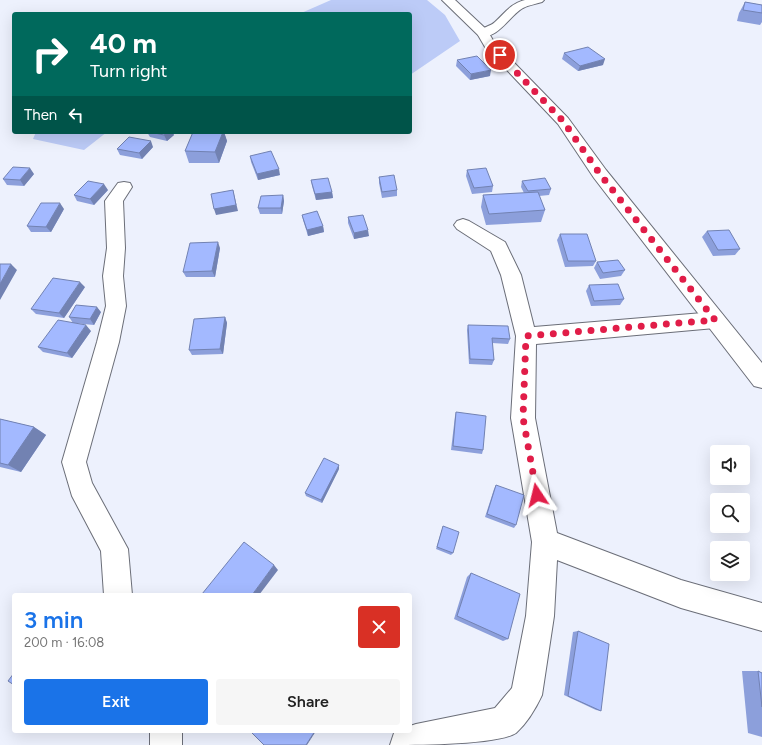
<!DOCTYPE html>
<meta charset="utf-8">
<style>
body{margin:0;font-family:Figtree,sans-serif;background:#f6f6f6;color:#222;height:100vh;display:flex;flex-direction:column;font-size:15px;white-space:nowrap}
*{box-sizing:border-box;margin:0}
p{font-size:13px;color:#767676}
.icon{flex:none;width:22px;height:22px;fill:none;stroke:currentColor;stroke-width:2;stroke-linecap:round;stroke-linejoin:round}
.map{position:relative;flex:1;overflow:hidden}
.sheet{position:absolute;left:12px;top:593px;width:400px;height:140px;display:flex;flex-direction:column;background:#fff;border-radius:4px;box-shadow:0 4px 16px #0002}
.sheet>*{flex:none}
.guide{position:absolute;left:12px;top:12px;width:400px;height:122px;border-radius:4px;box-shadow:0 4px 16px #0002;background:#00695c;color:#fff;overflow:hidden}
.fabs{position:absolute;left:710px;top:445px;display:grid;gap:8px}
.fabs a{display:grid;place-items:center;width:40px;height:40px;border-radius:4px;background:#fff;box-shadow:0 4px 16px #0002;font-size:20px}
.pin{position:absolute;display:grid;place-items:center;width:34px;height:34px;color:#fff;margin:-17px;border:2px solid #fff;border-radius:50%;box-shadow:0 1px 4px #0007}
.me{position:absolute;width:44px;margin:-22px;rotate:350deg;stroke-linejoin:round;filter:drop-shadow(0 0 3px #0008)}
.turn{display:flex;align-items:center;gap:14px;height:84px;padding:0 12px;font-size:18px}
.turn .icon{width:52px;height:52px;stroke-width:2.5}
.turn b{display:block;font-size:28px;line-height:34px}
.then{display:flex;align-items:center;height:38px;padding:0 12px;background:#0003;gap:8px;font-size:15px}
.round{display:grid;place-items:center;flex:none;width:42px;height:42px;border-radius:4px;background:#f6f6f6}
.head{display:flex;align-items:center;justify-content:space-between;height:68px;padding:0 12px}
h1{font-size:24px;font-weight:600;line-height:30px;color:#1a73e8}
.primary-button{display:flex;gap:8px;margin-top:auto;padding:8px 12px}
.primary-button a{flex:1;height:46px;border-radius:4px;background:#1a73e8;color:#fff;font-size:16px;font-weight:600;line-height:46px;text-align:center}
.primary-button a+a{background:#f6f6f6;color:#222}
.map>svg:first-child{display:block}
.green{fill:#bccbf7}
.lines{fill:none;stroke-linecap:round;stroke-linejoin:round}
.street-casing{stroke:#6b6e78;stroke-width:2}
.secondary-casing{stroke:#6b6e78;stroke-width:2}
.street{fill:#fff;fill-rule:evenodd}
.secondary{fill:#fff;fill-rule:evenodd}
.wall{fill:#8c9fdb}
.shaded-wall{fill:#7282b2}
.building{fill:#a3b9ff;stroke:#7282b2}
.route{stroke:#e11d48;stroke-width:7;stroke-dasharray:0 12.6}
</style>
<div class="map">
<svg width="762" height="745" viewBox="0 0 762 745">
<rect width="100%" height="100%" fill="#edf1fd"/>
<path class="green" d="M331,0H427L445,15L460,41L410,75V14H299Z
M36,132H107L84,150L33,139Z"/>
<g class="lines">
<defs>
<path id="street" d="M525,0H544L542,2C536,4 529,5 523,8C509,16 498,40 479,36L477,33C481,27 490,27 495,22C506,12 510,4 525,0Z
M124,182L130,183L132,187L123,201L125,248L123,276L126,306L119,342L86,462L92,483L128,549L132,595H104L101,551L72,496L62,462L97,342L106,306L103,276L107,248L105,201L118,183Z
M463,219L469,221L505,242L521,275L534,327L715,312L722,314L725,320L722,326L715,328L536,344L535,418L557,533L681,580L762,603V631L681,608L557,560L554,616L542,695C536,708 527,723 516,733C497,745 416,745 390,745L394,733L399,731H410V726L416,724L495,708L512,688L526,616L532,542L511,418L516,336L501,275L491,251L457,229L454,225L457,221Z
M150,731H182V745H150Z"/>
<path id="secondary" d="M442,0H455L487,30L494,42L568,118L606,170L762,363V388L754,386L594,178L558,124L485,47L478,35Z"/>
</defs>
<use href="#street" class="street-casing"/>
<use href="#secondary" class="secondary-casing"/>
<use href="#street" class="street"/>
<use href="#secondary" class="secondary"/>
</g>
<path class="wall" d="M745,2L762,5V22L760,25L737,21L739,13Z
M564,53L603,65L578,71L562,59Z
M457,60L490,76L470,80L456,66Z
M147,132H172L174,135L167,141L150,137Z
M193,132H224L227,141L219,163H189L185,151Z
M153,147L142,159L120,155L117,149Z
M250,156L280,175L258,180L251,162Z
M467,170L493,186L492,192L472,194L466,176Z
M34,174L24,186L7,185L3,179Z
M379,177L397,190V196L382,198L379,183Z
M311,180L332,192L333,198L316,200L312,186Z
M522,181L551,189L549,195L539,196L545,210L541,222L486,225L481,207L483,195L524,193L521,187Z
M108,190L94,205L77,201L74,195Z
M283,195L284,201L282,214H260L258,208Z
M64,209L51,232H31L27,226Z
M302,215L323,226L324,232L308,236L303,220Z
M348,217L369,236L354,239L348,223Z
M707,231L740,249L735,255L713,256L702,237Z
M560,234L596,261L593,266L565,267L557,240Z
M220,248L215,277H186L183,272Z
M597,262L625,270L621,276L600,279L594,268Z
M589,285L624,299L620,305L591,306L586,291Z
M85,287L64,318L36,314L31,309Z
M101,312L94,325L73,323L69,317Z
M225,317L227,323L223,354L192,355L189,350Z
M468,325L510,339L508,344L492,343L494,360L492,365L469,364L467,330Z
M91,331L72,358L43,352L38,347Z
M456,412L483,450L482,454L451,450L455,416Z
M0,419L34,427L46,435L21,472L0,467Z
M339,469L322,503L306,496L305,493Z
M496,485L516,525L514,528L485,517L494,489Z
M443,526L453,553L451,555L436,549Z
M471,573L508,639L503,641L454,619L467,577Z
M578,631L601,711L596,710L564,695L573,632Z
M742,671H758L762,673V737L748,733Z"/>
<path class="shaded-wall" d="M605,59L603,65L578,71L580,66Z
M491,70L490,76L470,80L471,74Z
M168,132H172L174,135L167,141L164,135Z
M223,132H224L227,141L219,163L215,152Z
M151,141L153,147L142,159L139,153Z
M30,168L34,174L24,186L20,180Z
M279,169L280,175L258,180L257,174Z
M104,184L108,190L94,205L90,199Z
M233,190L238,211L216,215L214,209Z
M332,192L333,198L316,200L315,194Z
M283,195L284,201L282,214L281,208Z
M60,203L64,209L51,232L46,227Z
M323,226L324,232L308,236L307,230Z
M368,230L369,236L354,239V233Z
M218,242L220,248L215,277L212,271Z
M11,264L17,270L0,300V284Z
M80,282L85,287L64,318L59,313Z
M97,307L101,312L94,325L90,319Z
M225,317L227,323L223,354L220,349Z
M86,325L91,331L72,358L67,353Z
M34,427L46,435L21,472L8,465Z
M339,465V469L322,503L321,500Z
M274,565L278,570L259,595H252Z
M315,731H316L307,745H306Z"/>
<path class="building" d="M745,2L762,5V13L743,10Z
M588,47L605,59L580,66L564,53Z
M477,56L491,70L471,74L457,60Z
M150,132H168L164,135Z
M193,132H223L215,152L185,151Z
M129,137L151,141L139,153L117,149Z
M271,151L279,169L257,174L250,156Z
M13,167L30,168L20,180L3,179Z
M486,168L493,186L474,188L467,170Z
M394,175L397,190L382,192L379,177Z
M328,178L332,192L315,194L311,180Z
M545,178L551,189L528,191L522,181Z
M88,181L104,184L90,199L74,195Z
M233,190L236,205L214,209L211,194Z
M538,192L545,210L489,214L483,195Z
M283,195L281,208H258L261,196Z
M41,203H60L46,227L27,226Z
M317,211L323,226L307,230L302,215Z
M363,215L368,230L354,233L348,217Z
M729,230L740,249L718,250L707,231Z
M560,234H587L596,261H568Z
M218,242L212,271L183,272L190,243Z
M618,260L625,270L603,273L597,262Z
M0,264H11L0,284Z
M53,278L80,282L59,313L31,309Z
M618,284L624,299L594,301L589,285Z
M76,305L97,307L90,319L69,317Z
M225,317L220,349L189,350L194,319Z
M58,320L86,325L67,353L38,347Z
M468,325L508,326L510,339L492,338L494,360L470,359Z
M456,412L486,416L483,450L453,446Z
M0,419L34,427L8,465L0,463Z
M324,458L339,465L321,500L305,493Z
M496,485L524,495L516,525L487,514Z
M443,526L459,532L453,553L437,547Z
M244,542L274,565L252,595H204L202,594Z
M471,573L520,594L508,639L457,616Z
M578,631L609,644L601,711L568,696Z
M758,671L762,673V707Z
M14,673V685L8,681Z
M250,731H315L306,745H264Z"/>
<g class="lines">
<path class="route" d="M500,55L563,121L600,174L715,320L526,336L523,418L537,495"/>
</g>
</svg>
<div class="fabs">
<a><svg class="icon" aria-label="sound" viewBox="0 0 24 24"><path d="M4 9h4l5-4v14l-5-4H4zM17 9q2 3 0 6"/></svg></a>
<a><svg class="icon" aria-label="search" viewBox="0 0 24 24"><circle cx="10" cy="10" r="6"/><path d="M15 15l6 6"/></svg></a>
<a><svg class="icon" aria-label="layers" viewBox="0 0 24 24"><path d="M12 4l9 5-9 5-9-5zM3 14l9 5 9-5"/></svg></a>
</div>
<div class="pin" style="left:500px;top:55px;background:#d93025"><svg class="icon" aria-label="arrive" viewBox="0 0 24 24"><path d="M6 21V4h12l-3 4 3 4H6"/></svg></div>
<svg class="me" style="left:537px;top:495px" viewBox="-20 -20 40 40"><path d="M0-17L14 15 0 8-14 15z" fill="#e11d48" stroke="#fff" stroke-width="4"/></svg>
<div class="guide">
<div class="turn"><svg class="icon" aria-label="right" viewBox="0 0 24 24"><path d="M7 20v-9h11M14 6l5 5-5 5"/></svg><div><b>40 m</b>Turn right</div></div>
<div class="then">Then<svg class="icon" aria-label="left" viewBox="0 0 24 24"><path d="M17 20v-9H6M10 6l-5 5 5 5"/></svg></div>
</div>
<section class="sheet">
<div class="head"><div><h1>3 min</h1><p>200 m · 16:08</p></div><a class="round" style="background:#d93025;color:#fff"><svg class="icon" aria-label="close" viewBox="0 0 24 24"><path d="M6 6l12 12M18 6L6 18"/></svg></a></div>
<div class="primary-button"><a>Exit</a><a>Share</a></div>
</section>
</div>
